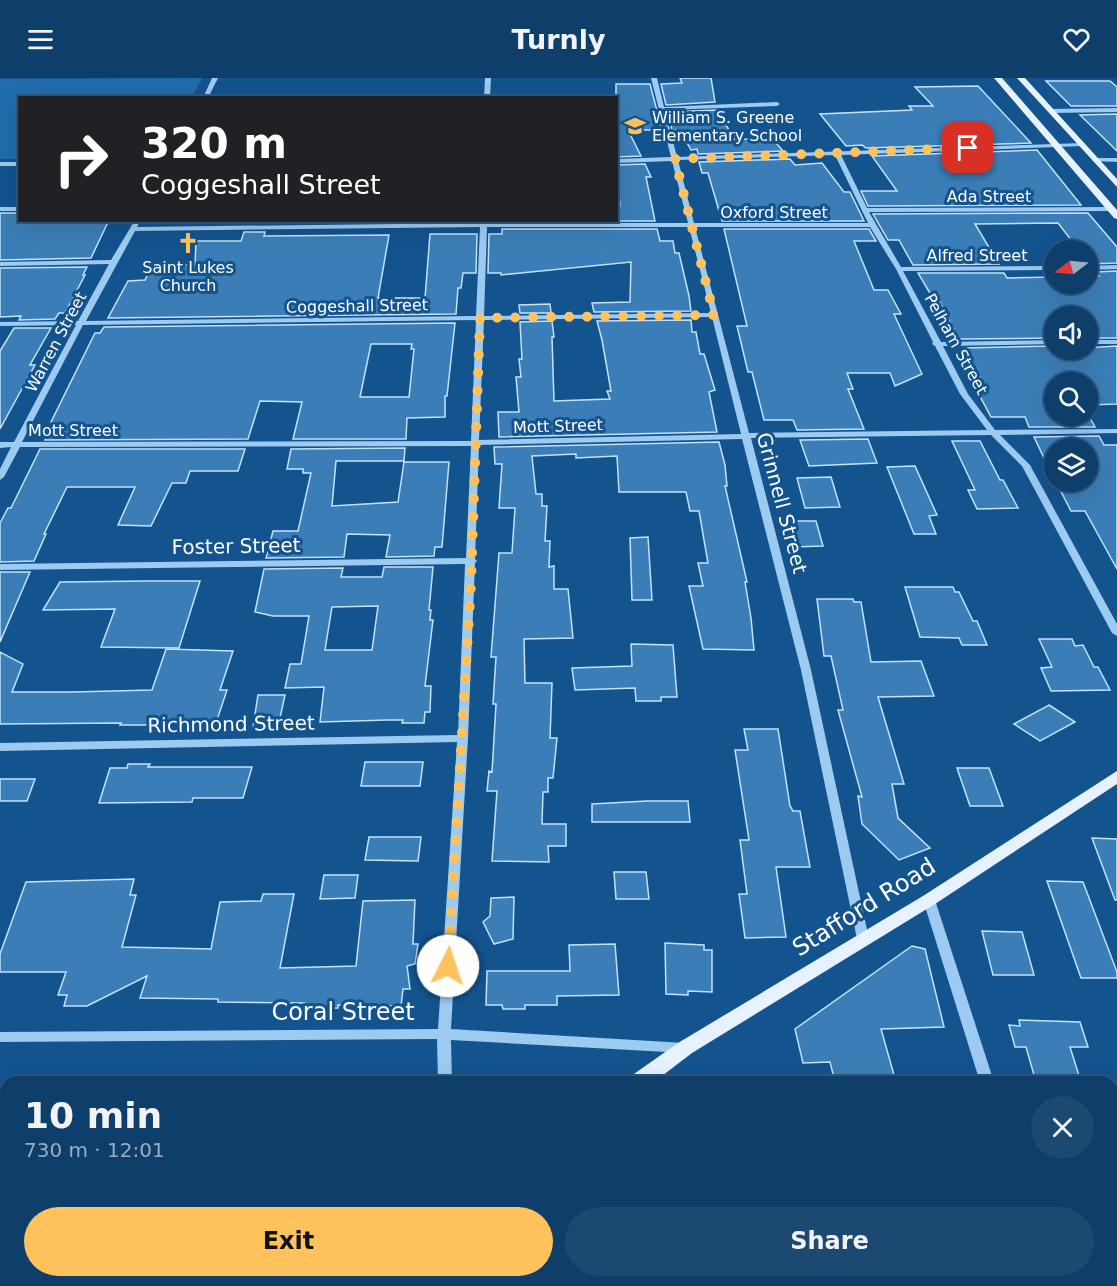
<!DOCTYPE html>
<meta charset="utf-8">
<style>
body{margin:0;font-family:"DejaVu Sans",sans-serif;background:#1c4972;color:#f1f3f6;height:100vh;display:flex;flex-direction:column;font-size:22px;white-space:nowrap}
*{box-sizing:border-box;margin:0}
p{font-size:20px;color:#9baec1}
.icon{flex:none;width:33px;height:33px;fill:none;stroke:currentColor;stroke-width:2;stroke-linecap:round;stroke-linejoin:round}
.map{position:relative;flex:1;overflow:hidden}
.panel{position:absolute;left:0px;top:998px;width:1118px;height:212px;display:flex;flex-direction:column;background:#0e3e6a;border-radius:18px 18px 0 0;box-shadow:0 6px 24px #0002,0 0 0 2px #2e577e}
.panel>*{flex:none}
.top-card{position:absolute;left:18px;top:18px;width:600px;height:126px;border-radius:0px;box-shadow:0 6px 24px #0002,0 0 0 2px #2e577e;background:#202124;color:#fff;overflow:hidden}
.needle{width:39px;rotate:254deg}
.controls{position:absolute;left:1044px;top:162px;display:grid;gap:12px}
.controls a{display:grid;place-items:center;width:54px;height:54px;border-radius:50%;background:#0e3e6a;box-shadow:0 6px 24px #0002,0 0 0 2px #2e577e;font-size:30px}
.pin{position:absolute;display:grid;place-items:center;width:51px;height:51px;color:#fff;margin:-26px;border-radius:12px;box-shadow:0 3px 9px #0006}
.me{position:absolute;width:66px;margin:-33px;rotate:4deg;stroke-linejoin:round;filter:drop-shadow(0 0 4px #0008)}
.turn{display:flex;align-items:center;gap:21px;height:126px;padding:0 24px;font-size:27px}
.turn .icon{width:78px;height:78px;stroke-width:2.5}
.turn b{display:block;font-size:42px;line-height:51px}
.round{display:grid;place-items:center;flex:none;width:63px;height:63px;border-radius:32px;background:#1c4972}
.headline{display:flex;align-items:center;justify-content:space-between;height:102px;padding:0 24px}
h1{font-size:36px;font-weight:600;line-height:45px}
.button{display:flex;gap:12px;margin-top:auto;padding:12px 24px}
.button a{flex:1;height:69px;border-radius:36px;background:#ffc25c;color:#111;font-size:24px;font-weight:600;line-height:69px;text-align:center}
.button a+a{background:#1c4972;color:#f1f3f6}
header{display:flex;justify-content:space-between;align-items:center;height:78px;padding:0 24px;background:#0e3e6a;font-size:27px;font-weight:600}
.map>svg:first-child{display:block}
.green{fill:#216cab}
.building{fill:#3b7eb7;stroke:#c3e2fc;stroke-width:1.5;fill-rule:evenodd}
.lines{fill:none;stroke-linecap:round;stroke-linejoin:round}
.minor{fill:#9ccaf1;fill-rule:evenodd}
.major{fill:#e6f2ff;fill-rule:evenodd}
.route{stroke:#ffc25c;stroke-width:10;stroke-dasharray:0 18}
.labels{text-anchor:middle;dominant-baseline:central;stroke-width:6;stroke-linejoin:round;paint-order:stroke}
.far-poi-label{font-size:16px;fill:#fff;stroke:#13538e;text-anchor:start}
.far-street-label{font-size:16px;fill:#fff;stroke:#13538e}
.street-label{font-size:20px;fill:#fff;stroke:#13538e}
.near-street-label{font-size:24px;fill:#fff;stroke:#13538e}
</style>
<header><svg class="icon" aria-label="menu" viewBox="0 0 24 24"><path d="M4 6h16M4 12h16M4 18h16"/></svg>Turnly<svg class="icon" aria-label="heart" viewBox="0 0 24 24"><path d="M12 20l-8-8c-3-5 5-10 8-4 3-6 11-1 8 4z"/></svg></header>
<div class="map">
<svg width="1117" height="1208" viewBox="0 0 1117 1208">
<rect width="100%" height="100%" fill="#13538e"/>
<path class="green" d="M202,0L192,19L20,20L19,81H0V1Z"/>
<path class="building" d="M680,0H711L715,24L666,27L661,6L682,5Z
M1046,3H1110L1117,9V28H1071Z
M616,6H650L662,52H628L641,78L616,79Z
M978,8L1031,65L866,70L862,67L846,68L820,36L912,32L909,28H933L915,9Z
M717,32L735,62L771,59L783,73L698,76L697,71L691,72L680,52H672L668,34Z
M1117,36V73L1080,37Z
M1037,72L1081,127L868,128L861,113H897L872,78Z
M790,81L795,87L822,85L844,114H850L864,143H722L708,95H702L699,84Z
M645,86L651,99H646L655,143H502L616,142V128H620L616,87Z
M0,135H20V142H109L91,180L0,182Z
M1088,135L1117,169V185L1090,186L1088,172H1079L1058,145L975,146L999,186L913,187L899,162H888L873,136Z
M502,151H657L660,163H673L675,175H679L689,218L691,233L594,234L592,225L630,224L631,184L501,197V195H488L489,156H502Z
M724,151H869L876,163H854L874,212H888L901,236H894L922,296L895,308L890,295H847L853,311H848L864,351L797,352L793,342H764L752,294H748L737,248H747Z
M244,154H265L264,158L389,157L378,220H425L430,156H477L476,195H463L461,210H458L456,236L108,240L128,203L145,202L152,187H195L196,163H241Z
M87,189L83,197H85L65,235H59L55,241L19,242L21,238L0,239V190Z
M1117,193V260H1088V238H1054V260L959,261L936,217H931L918,195H1004L1007,200L1054,199V206H1088V198H1099L1096,194Z
M550,226L551,235H520L519,227Z
M691,242L692,254H696L700,276H704L715,312L709,314L717,354L499,359L498,334H519L516,299H521L519,281H522L520,244L552,243L554,259H552L554,323L610,321L607,313H611L602,262L597,243Z
M455,245L447,318H445V339L407,340L406,361H293L302,324L260,323L248,361L45,362L54,344H51L95,255H100L104,249ZM371,266H412L411,271H414L409,319H360Z
M14,250H51L30,287H35L0,351V273Z
M1054,268V272L1117,268V326L1088,327V304H1054V338H1088V336L1095,349H1029L1025,339H991L974,307H984L964,270Z
M1099,358L1104,367H1117V491L1085,433H1071L1056,404H1088V370H1054V401L1034,359Z
M868,361L877,385L809,388L800,362Z
M952,363H980L1000,402H1003L1018,430L977,431L968,412H975Z
M719,364L725,387L727,408H725L747,504H745L751,540L754,572L703,571L689,508H703L698,485H708L699,433H690L686,414H619L617,378L576,380V376L532,378L536,416H542V428H547L545,463H550L549,489L554,488V511H568L573,560L524,561L525,605H552L550,660H557L553,700H548V714H543L542,746H566V768H548L549,784L492,783L497,713H487L489,693L492,694L496,626H493L496,579H491L499,475H512L515,430H499L502,386H495L494,369Z
M405,370L404,383H336L332,428L398,424L404,384H449L442,469H435L434,478L386,479L390,457L347,456L344,479L266,480L273,453H298L311,395H303V391H287L291,371Z
M40,371H245L238,393H190L186,405H172L151,448L118,447L135,409H67L44,456H46L34,483L0,484V445L8,430H11Z
M915,388L937,437L929,438L936,456H914L887,389Z
M831,399L840,429L805,430L797,400Z
M786,443H816L823,468L794,469Z
M648,459L652,522H632L630,460Z
M384,489H433L429,532H431L430,542H433L425,608H431L430,634H425L424,645H402L403,642H388L320,644L324,609L285,610L290,586H301L309,538H273L255,534L264,491L343,490L341,499H382ZM378,528L372,572H325L332,529Z
M0,494H30L0,564Z
M147,503H200L179,570L101,569L115,531L43,532L60,504Z
M905,509H953L955,514H959L973,543H977L987,567H962L959,560L920,559Z
M817,521H853L854,524H861L871,584L921,583L934,618L878,619L904,706H892L898,740L930,770L899,782L862,746L858,718L862,719L838,632H843L831,578H824Z
M1039,561H1072L1075,568L1083,567L1094,589H1098L1110,612L1051,613L1041,590L1052,589Z
M631,566L673,567L677,619H661V623H636L635,610L575,612L572,590L632,588Z
M166,571L233,573L220,612H227L216,645L153,644L152,647H120L121,645L0,646V574L23,586L12,614H72L152,612Z
M258,617H285L278,649H253Z
M1049,627L1075,644L1040,663L1014,646Z
M744,651H778L790,728L793,733H800L810,789H776L786,859L745,860L739,816H747L740,762H749L735,672H748Z
M365,684H423L420,708H361Z
M128,686H150L148,689H252L243,720H193L192,724L99,725L110,690H127Z
M957,690H989L1003,728H970Z
M0,701H35L27,723H0Z
M647,723H688L690,744H592V726Z
M369,759H421L418,783L365,782Z
M1092,760L1117,761V822H1115Z
M614,794H646L649,821H616Z
M324,797H358L355,820L320,821Z
M134,801L130,817H136L122,869L211,871L220,824L261,823L263,816H294L280,890L356,888L363,823L415,822L413,866H418L415,886L407,888L410,911H403L401,928L338,927V930L304,931L305,925L218,924V921L140,920L147,898L87,928H64L67,917H58L66,894H0V876L26,804Z
M1047,803L1083,804L1117,894V900H1081Z
M514,819L513,861L494,866L483,844L490,838L491,820Z
M982,853L1022,854L1034,897H993Z
M665,865L704,867V872H712V914L688,913V917L666,916Z
M615,866L619,917L557,918V927H525V931H503L502,927H486L487,893H570L569,867Z
M912,868L925,871L944,949L881,951L896,1004H835L830,984L803,985L795,951Z
M1019,942L1080,944L1088,969H1070L1081,1004H1036L1026,969H1015L1009,947L1020,948Z"/>
<g class="lines">
<path class="minor" d="M212,0H218L208,20H203Z
M485,0H491L490,20H484Z
M651,0H657L664,29L777,24L780,26L777,28L665,32L677,79L1084,65L1085,66L1082,68L841,77L867,130L1111,129L1114,131L1111,133L869,134L901,189L1054,188V192L903,193L941,264L1054,262V266L943,268L968,316L995,352L1117,351V355L1000,357L1030,387L1117,546V558L1112,555L1022,388L991,357L751,360L811,592L869,861L868,864L863,866L858,864L857,861L801,592L742,361L479,367L475,481L477,483L475,485L468,660L451,951L685,965L690,966L692,970L690,974L685,975L451,962L452,1004H438L437,961L0,964V954L438,951L457,664L0,673V665L458,657L465,486L0,492V486L466,480L471,368L20,369L4,399L0,402V391L11,369L0,370V364H14L76,247L0,248V244L78,243L109,186L0,188V184L111,182L135,142H141L137,149L481,145V142H487V145H688L672,83L616,85V81L671,79ZM835,77L868,145H694L678,82ZM480,149L476,238L86,243L135,153ZM487,149H689L711,235L484,238ZM695,149H870L896,191L933,264L932,266L935,268L960,316L987,352L749,355ZM712,239L741,356L479,362L484,242ZM476,242L471,363L22,364L83,247Z
M1117,30V34L1051,35L1048,33L1051,31Z
M1095,80H1117V84L1093,83L1092,82Z
M0,84H20V88H0Z
M0,129H20V133H0Z
M1117,187V191L1088,192V188Z
M1088,262H1117V266H1088Z
M929,818L933,819L935,822L994,1004H980L923,822L925,819Z
M1038,1203H1054L1056,1208H1040Z"/>
<path class="major" d="M994,0H1002L1117,132V141L1114,140Z
M1017,0H1025L1117,101V109Z
M1117,693V706L935,826L692,975L654,1004H628L631,998L678,965L923,818Z
M365,1203H391L389,1208H363Z"/>
</g>
<g class="lines">
<path class="route" d="M448,888L471,505L480,240L714,237L675,81L968,70"/>
</g>
<defs>
<symbol id="school-bare" viewBox="-9 -9 18 18"><path d="M0-5L7-2L0 1L-7-2ZM-4 1L0 2.5L4 1V4Q0 6-4 4Z" fill="#ffc25c" stroke="#13538e" stroke-width="2.5" paint-order="stroke"/></symbol>
<symbol id="church-bare" viewBox="-9 -9 18 18"><path d="M-1.2-6h2.4v3.5h3.3v2.4h-3.3V6h-2.4V-.1h-3.3v-2.4h3.3Z" fill="#ffc25c" stroke="#13538e" stroke-width="2.5" paint-order="stroke"/></symbol>
</defs>
<g fill-rule="evenodd">
<use href="#school-bare" x="620" y="33" width="30" height="30"/>
<use href="#church-bare" x="173" y="150" width="30" height="30"/>
</g>
<g class="labels">
<g class="far-poi-label">
<text x="652" y="39">William S. Greene<tspan x="652" dy="18">Elementary School</tspan></text>
<text x="188" y="189" text-anchor="middle">Saint Lukes<tspan x="188" dy="18">Church</tspan></text>
</g>
<g class="far-street-label">
<text x="989" y="118">Ada Street</text>
<text x="774" y="134">Oxford Street</text>
<text x="977" y="177">Alfred Street</text>
<text transform="translate(357 228) rotate(-1)">Coggeshall Street</text>
<text transform="translate(56 264) rotate(-62)">Warren Street</text>
<text transform="translate(956 266) rotate(61)">Pelham Street</text>
<text transform="translate(558 348) rotate(-2)">Mott Street</text>
<text x="73" y="352">Mott Street</text>
</g>
<g class="street-label">
<text transform="translate(782 425) rotate(75)">Grinnell Street</text>
<text transform="translate(236 468) rotate(-1)">Foster Street</text>
<text transform="translate(231 646) rotate(-1)">Richmond Street</text>
</g>
<g class="near-street-label">
<text transform="translate(864 829) rotate(-32)">Stafford Road</text>
<text x="343" y="934">Coral Street</text>
</g>
</g>
</svg>
<div class="controls">
<a><svg class="needle" viewBox="-14 -14 28 28"><path d="M0-13l5 13h-10z" fill="#e53935"/><path d="M0 13l5-13h-10z" fill="#9baec1"/></svg></a>
<a><svg class="icon" aria-label="sound" viewBox="0 0 24 24"><path d="M4 9h4l5-4v14l-5-4H4zM17 9q2 3 0 6"/></svg></a>
<a><svg class="icon" aria-label="search" viewBox="0 0 24 24"><circle cx="10" cy="10" r="6"/><path d="M15 15l6 6"/></svg></a>
<a><svg class="icon" aria-label="layers" viewBox="0 0 24 24"><path d="M12 4l9 5-9 5-9-5zM3 14l9 5 9-5"/></svg></a>
</div>
<div class="pin" style="left:968px;top:70px;background:#d93025"><svg class="icon" aria-label="arrive" viewBox="0 0 24 24"><path d="M6 21V4h12l-3 4 3 4H6"/></svg></div>
<svg class="me" style="left:448px;top:888px" viewBox="-20 -20 40 40"><circle r="19" fill="#fff"/><path d="M0-13L10 11 0 6-10 11z" fill="#ffc25c"/></svg>
<div class="top-card">
<div class="turn"><svg class="icon" aria-label="right" viewBox="0 0 24 24"><path d="M7 20v-9h11M14 6l5 5-5 5"/></svg><div><b>320 m</b>Coggeshall Street</div></div>
</div>
<section class="panel">
<div class="headline"><div><h1>10 min</h1><p>730 m · 12:01</p></div><a class="round"><svg class="icon" aria-label="close" viewBox="0 0 24 24"><path d="M6 6l12 12M18 6L6 18"/></svg></a></div>
<div class="button"><a>Exit</a><a>Share</a></div>
</section>
</div>
